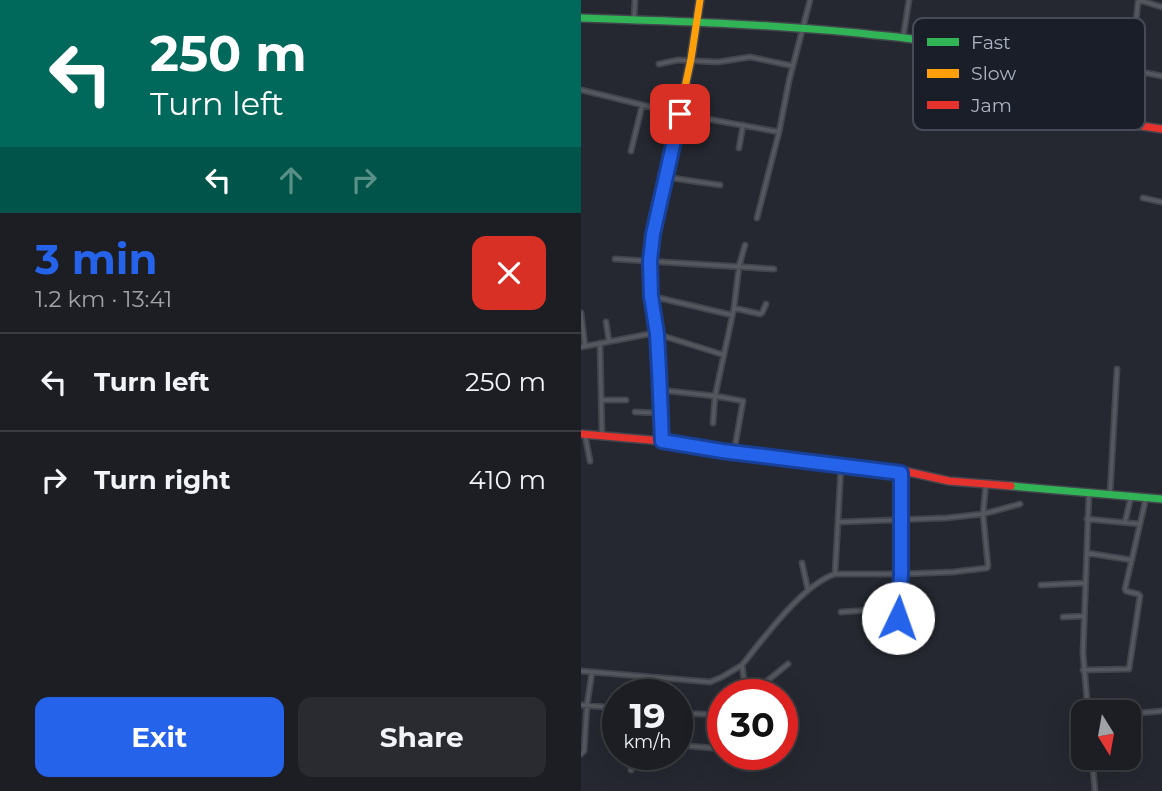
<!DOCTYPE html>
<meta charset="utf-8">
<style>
body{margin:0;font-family:Montserrat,sans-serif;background:#292b31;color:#f1f3f6;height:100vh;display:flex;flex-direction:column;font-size:26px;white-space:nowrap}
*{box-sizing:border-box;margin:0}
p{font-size:23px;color:#a0a2a6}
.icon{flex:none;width:38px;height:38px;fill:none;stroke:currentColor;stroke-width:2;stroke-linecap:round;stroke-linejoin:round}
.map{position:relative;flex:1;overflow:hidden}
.panel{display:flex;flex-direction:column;background:#1c1e24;width:581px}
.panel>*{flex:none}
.banner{background:#00695c;color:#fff;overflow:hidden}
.needle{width:46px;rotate:169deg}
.controls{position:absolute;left:490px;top:700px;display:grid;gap:14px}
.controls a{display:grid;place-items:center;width:70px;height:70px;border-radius:14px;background:#1c1e24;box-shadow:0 7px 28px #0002,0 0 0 2px #3a3c41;font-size:35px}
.speed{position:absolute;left:21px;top:679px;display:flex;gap:14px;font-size:35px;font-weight:700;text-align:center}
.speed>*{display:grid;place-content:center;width:91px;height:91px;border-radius:50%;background:#1c1e24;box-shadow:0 7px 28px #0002,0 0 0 2px #3a3c41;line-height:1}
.speed small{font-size:18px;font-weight:400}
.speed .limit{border:10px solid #d22;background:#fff;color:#111}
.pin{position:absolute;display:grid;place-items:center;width:60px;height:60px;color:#fff;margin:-30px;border-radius:14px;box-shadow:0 4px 10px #0006}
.me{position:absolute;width:77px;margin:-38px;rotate:3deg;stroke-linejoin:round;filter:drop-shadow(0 0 5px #0008)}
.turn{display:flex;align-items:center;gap:24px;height:147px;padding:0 35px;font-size:32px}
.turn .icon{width:91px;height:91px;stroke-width:2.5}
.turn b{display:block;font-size:49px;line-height:60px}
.lanes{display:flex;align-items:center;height:66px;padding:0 35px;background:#0003;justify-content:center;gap:35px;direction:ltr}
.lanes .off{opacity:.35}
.round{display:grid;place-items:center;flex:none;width:74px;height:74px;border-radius:14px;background:#292b31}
.overview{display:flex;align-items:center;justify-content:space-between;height:119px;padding:0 35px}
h1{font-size:42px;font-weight:700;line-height:52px;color:#2563eb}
.button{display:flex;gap:14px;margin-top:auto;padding:14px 35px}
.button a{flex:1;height:80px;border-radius:14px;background:#2563eb;color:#fff;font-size:28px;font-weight:700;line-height:80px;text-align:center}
.button a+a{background:#292b31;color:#f1f3f6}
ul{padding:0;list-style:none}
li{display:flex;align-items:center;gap:21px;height:98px;padding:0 35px;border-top:2px solid #3a3c41}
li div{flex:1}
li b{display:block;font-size:26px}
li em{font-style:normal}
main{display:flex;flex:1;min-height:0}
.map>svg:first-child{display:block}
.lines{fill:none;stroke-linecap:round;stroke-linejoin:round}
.street-casing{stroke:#42454d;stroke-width:7}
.fast-casing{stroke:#42454d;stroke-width:10}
.slow-casing{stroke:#42454d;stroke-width:10}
.jam-casing{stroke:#42454d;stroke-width:10}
.street{stroke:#55575e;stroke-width:3.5}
.fast{stroke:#30b455;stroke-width:7}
.slow{stroke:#ff9f0a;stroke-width:7}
.jam{stroke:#e5322d;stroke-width:7}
.route-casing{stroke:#184099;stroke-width:18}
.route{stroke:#2563eb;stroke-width:12}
.key{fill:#1a1e29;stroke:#464b57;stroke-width:2}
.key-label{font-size:19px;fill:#aeb3c2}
</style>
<main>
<section class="panel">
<div class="banner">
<div class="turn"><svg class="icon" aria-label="left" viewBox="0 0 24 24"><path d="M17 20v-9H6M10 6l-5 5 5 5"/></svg><div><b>250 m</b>Turn left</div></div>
<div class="lanes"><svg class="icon" aria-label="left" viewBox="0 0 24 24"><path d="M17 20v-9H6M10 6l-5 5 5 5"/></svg><svg class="icon off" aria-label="ahead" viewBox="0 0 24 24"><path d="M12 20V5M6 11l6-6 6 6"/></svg><svg class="icon off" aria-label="right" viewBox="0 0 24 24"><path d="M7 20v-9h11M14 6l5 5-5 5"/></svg></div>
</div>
<div class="overview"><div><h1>3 min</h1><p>1.2 km · 13:41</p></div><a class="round" style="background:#d93025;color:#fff"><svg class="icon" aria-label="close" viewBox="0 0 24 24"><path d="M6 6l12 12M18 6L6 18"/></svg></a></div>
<ul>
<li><svg class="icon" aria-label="left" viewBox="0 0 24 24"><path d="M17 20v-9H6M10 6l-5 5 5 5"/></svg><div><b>Turn left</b></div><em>250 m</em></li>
<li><svg class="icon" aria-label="right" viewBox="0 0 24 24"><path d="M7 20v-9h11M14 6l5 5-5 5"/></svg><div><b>Turn right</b></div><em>410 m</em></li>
</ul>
<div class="button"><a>Exit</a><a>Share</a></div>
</section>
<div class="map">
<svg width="581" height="791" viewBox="0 0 581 791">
<rect width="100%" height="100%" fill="#252830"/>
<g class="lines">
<defs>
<path id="street" d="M581,7L561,1L557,2L550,70L581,76
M53,19L54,0
M322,38L328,0
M78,64L97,60L137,62L169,57L212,66
M0,90L99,114L198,132
M547,124L550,70
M158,148L162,125
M50,151L61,106
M84,177L139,185
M562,198L581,202
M176,218L198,132L208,81L229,0
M34,259L193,269
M70,296L151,315
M153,308L179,314L181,313L185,304
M0,313L4,346
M25,322L28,341
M19,343L21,436
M0,347L73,333L143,355
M79,390L134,396L153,308L158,266L164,245
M21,400H45
M54,412L80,413
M132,423L134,396L162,401L153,452
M4,435L9,461
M529,494L536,369
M506,519L559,524
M257,522L365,518L402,514L439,504
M544,522L550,497
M506,553L551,560
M221,563L227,590
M254,574L260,466
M460,585L504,583
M260,612L317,608
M482,617L503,616
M317,618L320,574L319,519L320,473
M502,670L548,669L559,596L557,594L545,591L544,589L565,498
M0,671L129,682L141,677L161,665
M60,695L62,677
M75,695L76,690
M165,695L161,665C183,638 221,585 254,574H320L372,572L406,568L407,566L402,514L405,483
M166,695L176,689L207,664
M0,705L37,708
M507,712L502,653L508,492
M96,713L142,715
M548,714L581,711
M96,745L142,749
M0,754L3,751L6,705L11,672
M511,758L514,791
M50,770L52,754"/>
<path id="fast" d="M0,18C93,21 185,24 277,33C318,38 360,39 398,55
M430,486L581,499"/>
<path id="slow" d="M81,441L76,333L70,296V247L110,59L119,0"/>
<path id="jam" d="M398,55L418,63L463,89L530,118L547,124L581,129
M0,434L81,441L140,451L320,473L323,471L368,481L430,486"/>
</defs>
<use href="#street" class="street-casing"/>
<use href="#fast" class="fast-casing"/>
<use href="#slow" class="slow-casing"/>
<use href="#jam" class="jam-casing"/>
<use href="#street" class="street"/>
<use href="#fast" class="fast"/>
<use href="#slow" class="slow"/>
<use href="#jam" class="jam"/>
</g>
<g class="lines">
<defs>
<path id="route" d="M99,114L72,234L69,261L70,296L76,334L78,371L81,441L141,451L320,473V574L317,618"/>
</defs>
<use href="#route" class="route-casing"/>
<use href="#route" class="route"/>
</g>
<rect x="332" y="18" width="232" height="112" rx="10" class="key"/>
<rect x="346" y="38" width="32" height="8" fill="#30b455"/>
<rect x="346" y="69" width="32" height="9" fill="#ff9f0a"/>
<rect x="346" y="101" width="32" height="8" fill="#e5322d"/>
<g class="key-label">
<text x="390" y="49">Fast</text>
<text x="390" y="80">Slow</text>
<text x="390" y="112">Jam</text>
</g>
</svg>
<div class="controls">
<a><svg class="needle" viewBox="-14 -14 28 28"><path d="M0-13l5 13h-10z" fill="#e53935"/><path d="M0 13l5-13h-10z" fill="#a0a2a6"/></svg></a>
</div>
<div class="speed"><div>19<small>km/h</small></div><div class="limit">30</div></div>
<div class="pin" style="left:99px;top:114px;background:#d93025"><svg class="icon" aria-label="arrive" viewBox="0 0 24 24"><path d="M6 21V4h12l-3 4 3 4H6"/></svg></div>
<svg class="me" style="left:317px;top:618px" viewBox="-20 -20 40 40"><circle r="19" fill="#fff"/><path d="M0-13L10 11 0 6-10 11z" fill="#2563eb"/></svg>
</div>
</main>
